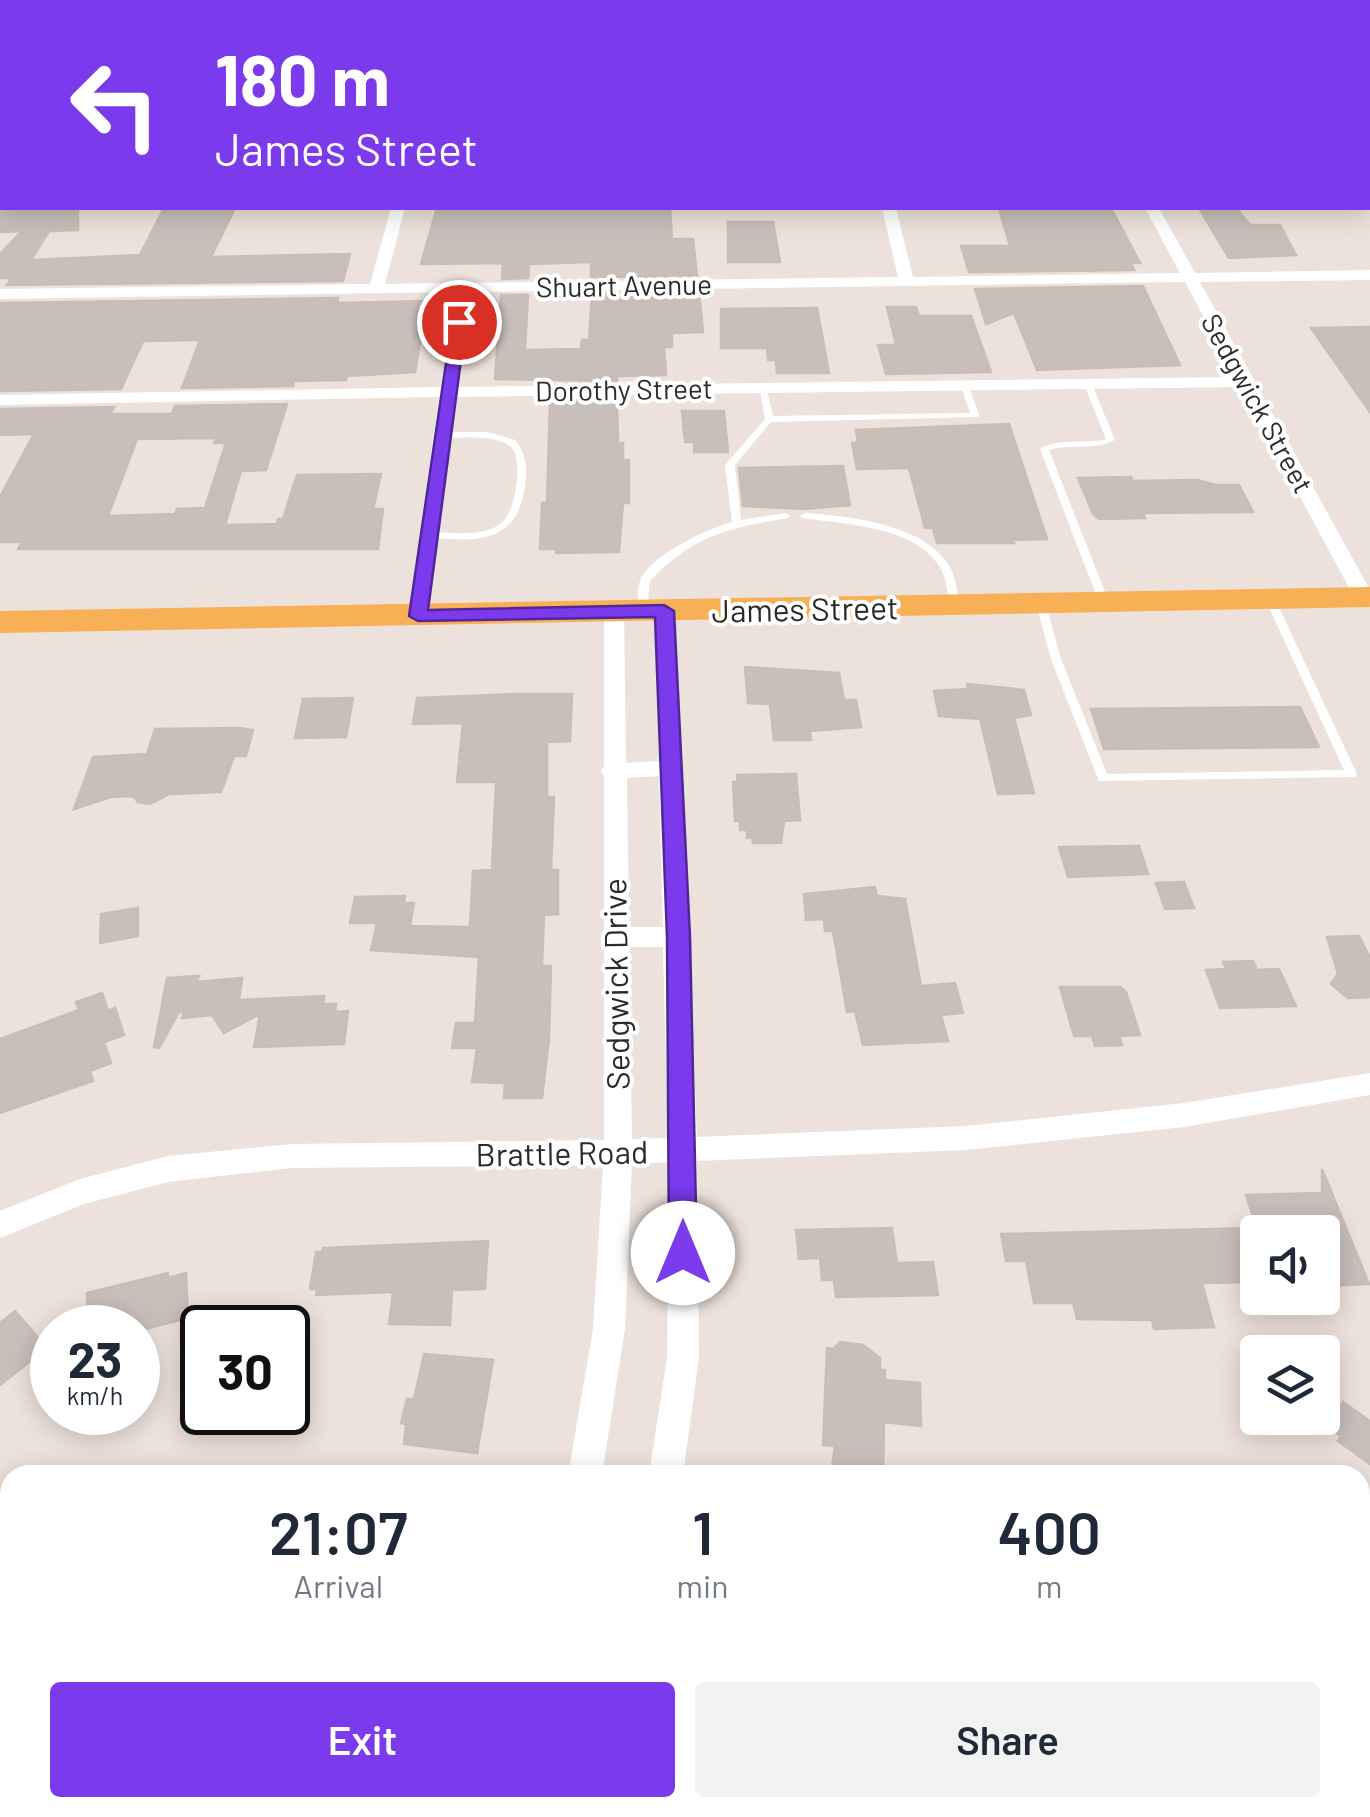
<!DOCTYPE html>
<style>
body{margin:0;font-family:Barlow,sans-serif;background:#f2f2f3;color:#1f2937;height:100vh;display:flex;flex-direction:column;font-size:38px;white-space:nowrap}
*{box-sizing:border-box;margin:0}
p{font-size:32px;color:#747a83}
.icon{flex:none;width:55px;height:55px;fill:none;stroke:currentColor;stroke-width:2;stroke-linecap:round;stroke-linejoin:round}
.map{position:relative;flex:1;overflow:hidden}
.sheet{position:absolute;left:0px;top:1465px;width:1370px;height:352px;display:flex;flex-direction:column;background:#fff;border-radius:30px 30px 0 0;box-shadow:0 5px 25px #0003}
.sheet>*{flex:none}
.top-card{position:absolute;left:0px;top:0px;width:1370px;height:210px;box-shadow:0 5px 25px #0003;background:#7c3aed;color:#fff;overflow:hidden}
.buttons{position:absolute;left:1240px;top:1215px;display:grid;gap:20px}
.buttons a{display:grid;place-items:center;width:100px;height:100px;border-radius:10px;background:#fff;box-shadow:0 5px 25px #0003;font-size:50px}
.speed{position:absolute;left:30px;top:1305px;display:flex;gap:20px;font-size:50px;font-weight:700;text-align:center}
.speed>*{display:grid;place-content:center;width:130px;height:130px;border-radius:50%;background:#fff;box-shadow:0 5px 25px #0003;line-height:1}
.speed small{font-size:25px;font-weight:400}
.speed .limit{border:5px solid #111;border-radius:15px;background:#fff;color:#111}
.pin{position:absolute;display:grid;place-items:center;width:85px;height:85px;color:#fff;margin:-42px;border:5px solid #fff;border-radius:50%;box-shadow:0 2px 10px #0007}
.me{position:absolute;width:110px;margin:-55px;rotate:0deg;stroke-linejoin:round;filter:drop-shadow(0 0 8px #0008)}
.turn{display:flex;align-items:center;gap:35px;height:210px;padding:0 50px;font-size:45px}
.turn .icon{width:130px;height:130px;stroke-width:2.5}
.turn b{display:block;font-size:70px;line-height:85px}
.eta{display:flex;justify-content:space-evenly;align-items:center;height:170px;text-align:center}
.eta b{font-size:60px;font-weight:600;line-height:70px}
.action{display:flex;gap:20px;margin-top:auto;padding:20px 50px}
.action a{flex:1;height:115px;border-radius:10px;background:#7c3aed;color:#fff;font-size:40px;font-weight:600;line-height:115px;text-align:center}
.action a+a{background:#f2f2f3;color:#1f2937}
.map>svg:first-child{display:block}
.green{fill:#c2e795}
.building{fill:#c8bfbb;stroke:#c9beb5;stroke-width:2.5;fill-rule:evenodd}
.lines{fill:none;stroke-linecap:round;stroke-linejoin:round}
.path{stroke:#c3c3c3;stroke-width:2.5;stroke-dasharray:4 2.5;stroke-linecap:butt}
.lane{fill:#fff;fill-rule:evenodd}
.street{fill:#fff;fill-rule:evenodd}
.secondary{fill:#fff;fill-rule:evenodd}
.primary{fill:#f8b056;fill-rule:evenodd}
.route{fill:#7c3aed;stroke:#51269a;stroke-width:2.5}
.labels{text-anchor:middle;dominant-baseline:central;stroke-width:8;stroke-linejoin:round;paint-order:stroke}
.far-street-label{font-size:28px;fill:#2a2a2a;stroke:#fff}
.street-label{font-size:32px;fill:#2a2a2a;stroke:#fff}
</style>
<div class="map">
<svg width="1370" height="1817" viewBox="0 0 1370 1817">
<rect width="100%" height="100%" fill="#ede2db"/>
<path class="green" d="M813,0H1340L1338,2Z"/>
<path class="building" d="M0,208H78V230L49,231L31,260L140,255L164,208H235L211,257L350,254L343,281L7,285L12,278H0V254L22,231L0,232Z
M437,208H670L672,239H693L697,276L591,277V262L529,264L528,278L502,279L503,263L421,264Z
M999,208H1111L1140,263H1131L1134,270L969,272L961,246H1010Z
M1199,208H1236L1250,225H1280L1296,255L1229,258Z
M728,222H773L780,262H728Z
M1143,286L1180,365L1037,370L1014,313L986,324L975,289Z
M699,293L703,332L672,333V347H664L666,375L617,376V381L495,379L501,295H528L525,350L581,349L582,340H589L592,294Z
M338,298L337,303L427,301L415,372L347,376L346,380L294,381L293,386L182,388L200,340L143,341L121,389L0,391V303Z
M887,307H916L919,316H971L991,372L886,374L878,345H896Z
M817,308L829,373H777L776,360H768L767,348H721V309Z
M1370,327V412L1311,328Z
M617,399L618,443H623V460H629V503H623L619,552L556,553L557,549H540L542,503H547L550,400Z
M287,404L266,470L241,471L225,525L277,524L278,519H283L297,475L381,474L373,509H383L378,549H18L22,542H0V497L34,434L0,435V409L114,407L110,414H172L175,406ZM216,438L214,443H226L205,508L177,509L175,514L108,516L137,439Z
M682,411H724L728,452H694V442H685Z
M1009,424L1047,539L1012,540L1014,543H937L933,528H925L909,468L857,469L852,443H858L856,430Z
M843,466L850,505L804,509L743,506L739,468Z
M1131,477L1133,481L1197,480L1216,485H1239L1253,512L1143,513L1145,518L1099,519L1093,514L1078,478Z
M745,667L839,673L844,700H856L861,727L810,731L811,740H774L770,704L748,703Z
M967,684L1024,690L1031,715L1014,718L1034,793L998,794L980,719L939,716L934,691L968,689Z
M517,694H572L570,741L547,742V797H554L551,870H558V914L544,915L542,966H551L549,1038L542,1098H504L505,1083L472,1082L477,1048H452L456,1023H475L479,957L371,950L377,923H350L355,897L405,896L404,903H414L410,926L470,927L473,871L492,870L496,782H457L463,723L413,724L417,698Z
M353,698L346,737L295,738L303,699Z
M1300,707L1319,747L1104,749L1091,709Z
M239,728L253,730L246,756H234L221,792L169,794L150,804L138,802L133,796L111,797L74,809L93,757L147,754L155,729Z
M796,774L800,820L784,821L781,843H753L752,837L747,838V830H740V821H735L733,782H738L737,775Z
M1139,846L1148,874L1068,877L1059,847Z
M1184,882L1194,908L1165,909L1156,883Z
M875,887L877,896L905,899L921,986L955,983L963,1013L941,1015L948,1041L863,1045L855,1011L847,1012L833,931H825L824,919L806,920L804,894Z
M138,908V936L100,943L101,914Z
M1359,936L1370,958V997L1348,998L1331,984L1338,974L1327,937Z
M1253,961L1257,970L1279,969L1296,1006L1220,1008L1206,970L1226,969L1223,962Z
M199,976L196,982L242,978L239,1000L324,996L323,1004H336L335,1012L348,1011L344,1044L254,1047L260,1014L224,1033L212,1015L182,1018L184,1012H179L159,1048L154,1047L167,978Z
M1060,987H1120L1126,992L1140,1035L1119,1036L1122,1045L1095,1046L1092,1036H1074Z
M102,993L108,1011L115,1008L124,1035L104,1042L111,1063L90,1071L93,1081L0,1113V1039L79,1010L76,1002Z
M1322,1169L1369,1284L1322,1286V1232L1258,1231V1282L1202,1283L1214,1327L1154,1329L1152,1320L1077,1319L1073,1303H1034L1026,1261H1006L1001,1234L1257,1228L1246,1195L1322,1193Z
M892,1228L897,1263L933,1262L938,1295L836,1297L834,1280H822L820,1258L799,1259L796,1230Z
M488,1241L485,1289L452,1290L450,1325L389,1324L393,1292L316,1295L317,1289H310L316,1252H322L323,1248Z
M168,1273V1278L186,1273L188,1318L138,1331V1328H88L87,1293Z
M15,1311L47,1348L0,1385V1323Z
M840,1342L863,1345L880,1358V1370H885V1380L920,1383L921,1426L884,1422L883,1475H831L835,1446L823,1445L827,1348L834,1349Z
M424,1354L493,1360L477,1453L404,1444L406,1424L401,1423L407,1399H414Z
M1343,1402L1370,1421V1464L1338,1441L1341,1436L1327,1426Z"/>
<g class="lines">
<path class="path" d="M833,0L844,2"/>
<path class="lane" d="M1021,0H1027L1029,2H1023Z
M1065,0H1071L1073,2H1067Z
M1087,379L1091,382L1115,440C1095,451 1071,443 1049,450L1109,602L1104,605L1099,602L1040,449C1060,437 1084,445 1106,439L1083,382Z
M964,380L968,383L979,415L978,417L771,422L735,465L741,520L785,513L790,516L788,518C729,528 693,535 650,581L647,611L642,614L638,613L637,611C638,602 637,587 641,578C654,554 706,529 732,522L725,465L765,419L759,384L766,386L773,416L970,413L960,383Z
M487,432L515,440C527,455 527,468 525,486C517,545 475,542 426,537L424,535L429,532C448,532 473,536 491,529C498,526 505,521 508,514C516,501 523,458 511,447C498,434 460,438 443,438L439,435L443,432Z
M805,513C849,516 925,524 950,567C956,578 957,592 960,605L955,608L951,607C947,595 947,580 941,569C918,526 843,524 802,518L800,516Z
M1270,596L1275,599L1357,774L1355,777L1099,781L1051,659L1036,604L1037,602H1045L1046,604L1061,659L1107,774L1344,770L1265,599Z"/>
<path class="street" d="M343,0H365L366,2H345Z
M765,0H788L789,2H767Z
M1368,97H1370V105H1368Z
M0,127L2,128V136L0,135Z
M391,208H405L385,284L898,277L882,208H896L913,277L1180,273L1145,208H1159L1195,273L1370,270V280L1200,282L1370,590V602L1357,601L1354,597L1241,387L456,397L428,616L418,622L408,616L439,397L0,405V395L441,387L455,292L0,299V289L370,284ZM1185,282L1236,377L458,387L470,292Z
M665,605L675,611L688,931L692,937L689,942L697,1137L966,1126L1184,1103L1370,1073V1095L1184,1127L966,1150L697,1161L699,1357L683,1475H649L667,1357L669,1162L632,1164L625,1329L602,1475H568L593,1329L603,1165L292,1168L168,1182L84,1204L0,1238V1211L80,1179L168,1156L292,1144L604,1140V776L601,771L604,766V612L614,606L624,612L626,763L659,761L655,611ZM659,776L663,927H629L627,778ZM629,947H663L668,1138L632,1139Z
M455,1808H496L492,1817H451Z
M556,1808H596L593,1817H553Z"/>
<path class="secondary" d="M0,16H2V26H0Z"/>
<path class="primary" d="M1370,587V607L0,633V611Z"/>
</g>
<path class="route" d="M459,317L466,322L428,610L664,605L674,611L690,937L697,1253L693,1262L683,1265L673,1262L669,1253L667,937L655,617L418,621L409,616L452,322Z"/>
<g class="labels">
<g class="far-street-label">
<text transform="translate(624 285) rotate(-1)">Shuart Avenue</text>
<text transform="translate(624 389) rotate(-1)">Dorothy Street</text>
<text transform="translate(1258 403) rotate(61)">Sedgwick Street</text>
</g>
<g class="street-label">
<text transform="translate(805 608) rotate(-1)">James Street</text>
<text transform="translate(615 984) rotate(-91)">Sedgwick Drive</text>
<text transform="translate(562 1152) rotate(-1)">Brattle Road</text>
</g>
</g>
</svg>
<div class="buttons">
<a><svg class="icon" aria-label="sound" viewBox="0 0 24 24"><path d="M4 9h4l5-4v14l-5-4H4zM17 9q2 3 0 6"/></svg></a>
<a><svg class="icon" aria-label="layers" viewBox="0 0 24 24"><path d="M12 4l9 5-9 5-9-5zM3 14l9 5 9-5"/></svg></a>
</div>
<div class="speed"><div>23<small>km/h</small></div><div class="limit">30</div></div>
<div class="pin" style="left:459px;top:322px;background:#d93025"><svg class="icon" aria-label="arrive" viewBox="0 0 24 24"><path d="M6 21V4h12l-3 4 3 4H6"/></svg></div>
<svg class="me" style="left:683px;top:1253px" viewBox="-20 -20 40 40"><circle r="19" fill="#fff"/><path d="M0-13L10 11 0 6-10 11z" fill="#7c3aed"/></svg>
<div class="top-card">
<div class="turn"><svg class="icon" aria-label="left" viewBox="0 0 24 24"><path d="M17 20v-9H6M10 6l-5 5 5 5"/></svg><div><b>180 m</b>James Street</div></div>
</div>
<section class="sheet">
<div class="eta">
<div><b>21:07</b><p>Arrival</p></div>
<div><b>1</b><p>min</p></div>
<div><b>400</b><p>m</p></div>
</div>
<div class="action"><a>Exit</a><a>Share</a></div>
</section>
</div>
